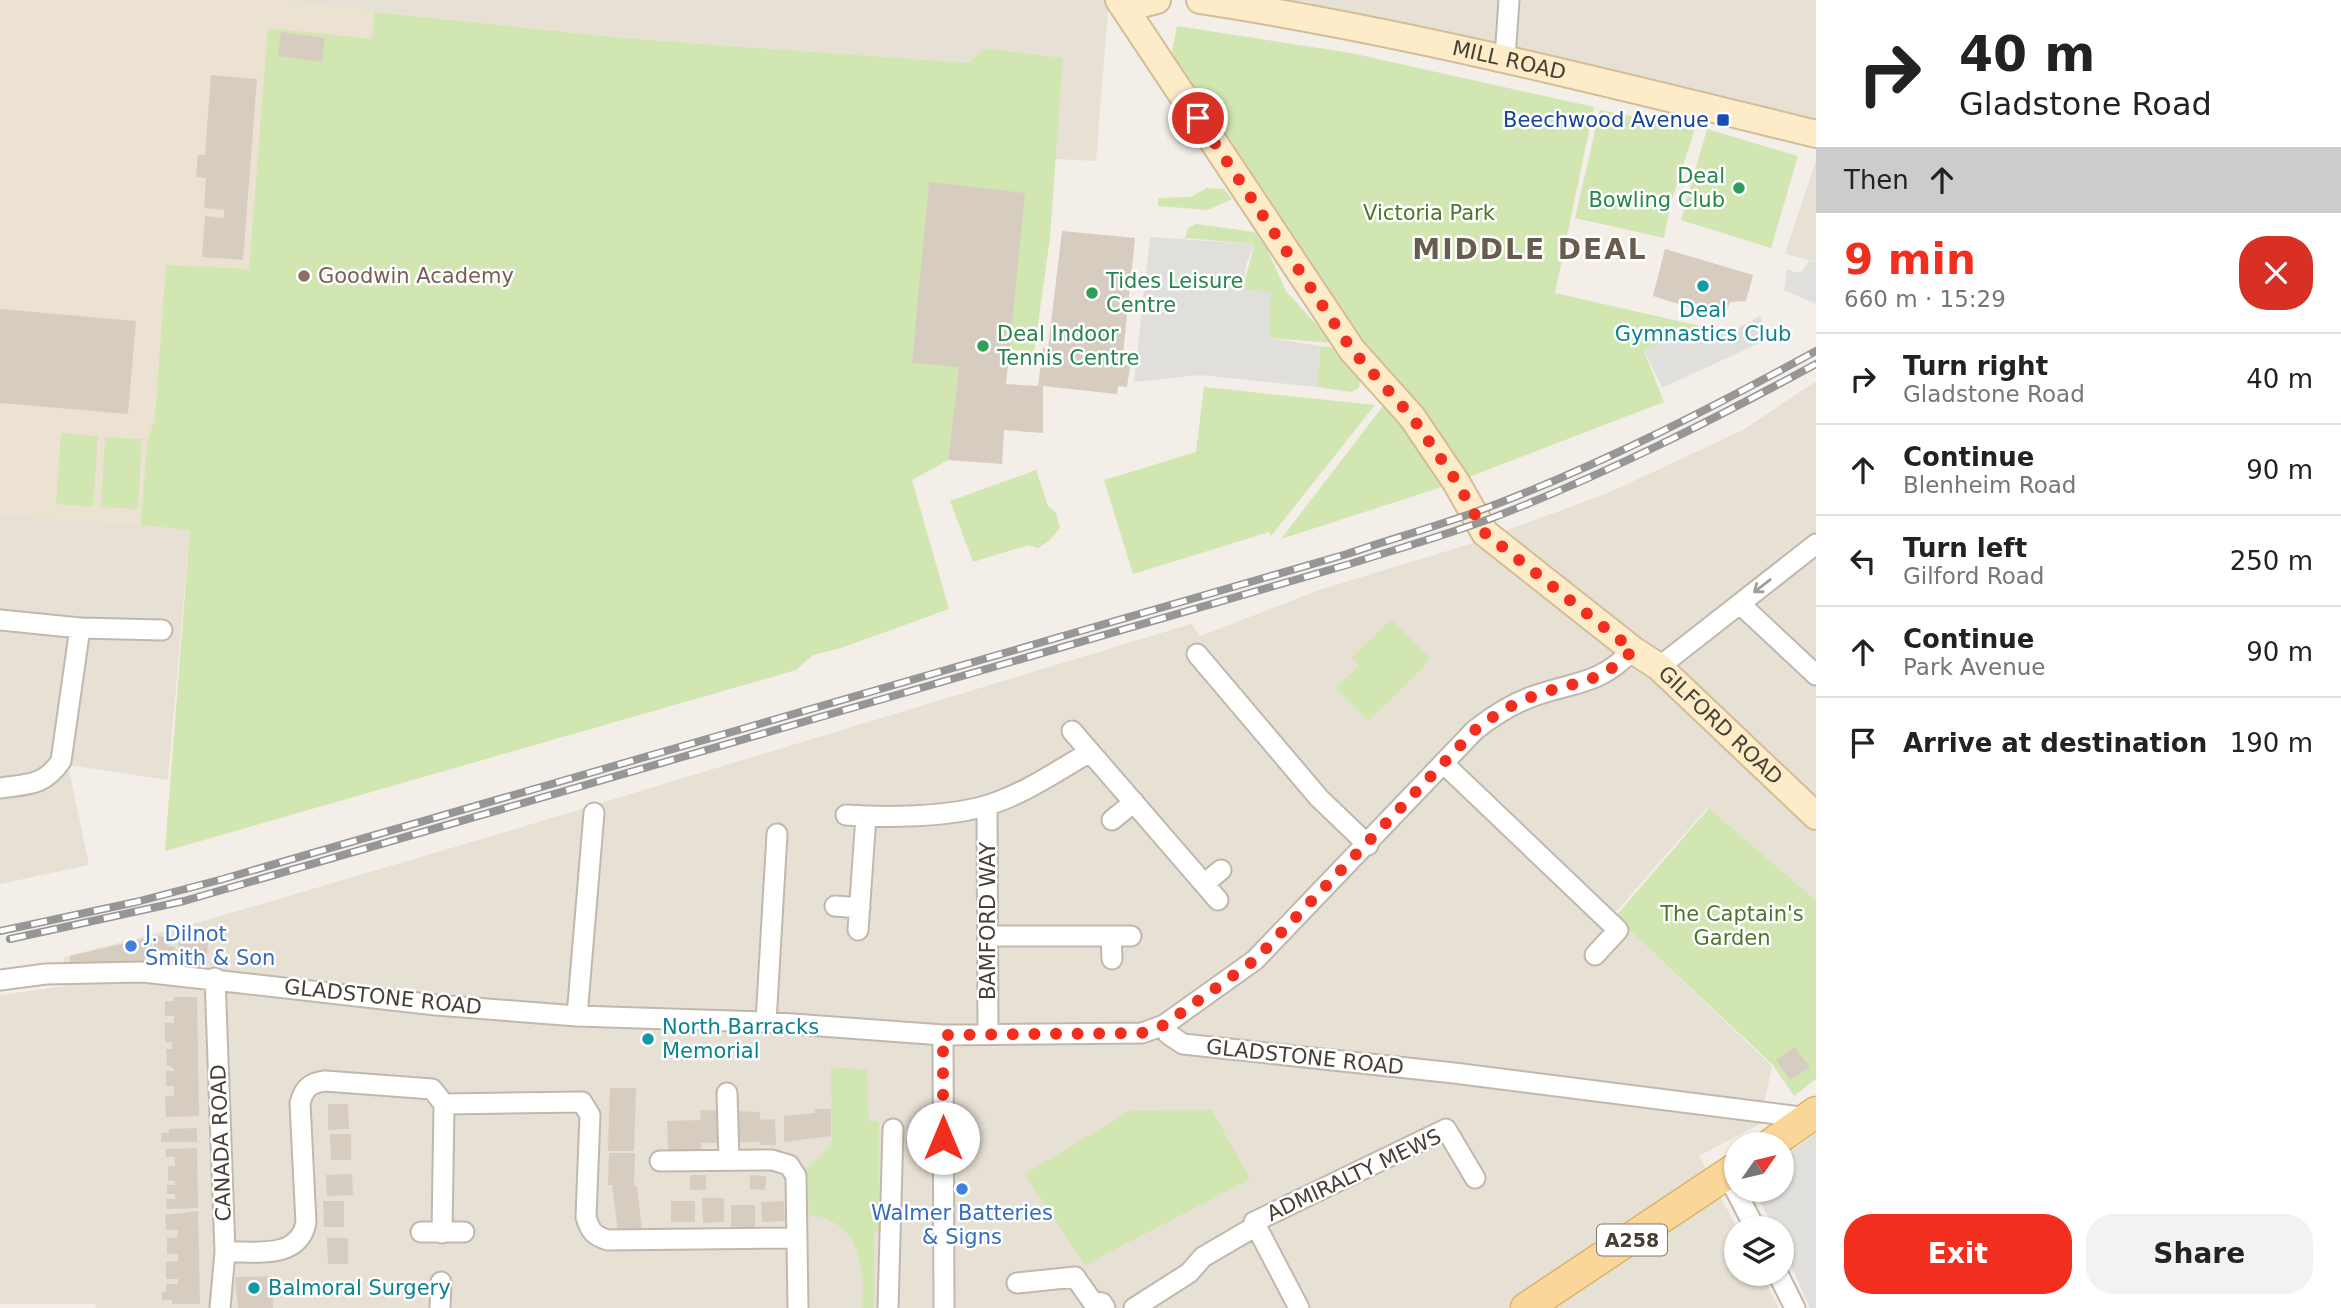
<!DOCTYPE html>
<meta charset="utf-8">
<style>
body{margin:0;font-family:"DejaVu Sans",sans-serif;background:#f2f2f2;color:#222;height:100vh;display:flex;flex-direction:column;font-size:26px;white-space:nowrap}
*{box-sizing:border-box;margin:0}
p{font-size:23px;color:#767676}
.icon{flex:none;width:38px;height:38px;fill:none;stroke:currentColor;stroke-width:2;stroke-linecap:round;stroke-linejoin:round}
.map{position:relative;flex:1;overflow:hidden}
.side{display:flex;flex-direction:column;background:#fff;width:525px}
.side>*{flex:none}
.banner{background:#fff;color:#222;overflow:hidden}
.needle{width:46px;rotate:56deg}
.buttons{position:absolute;left:1724px;top:1132px;display:grid;gap:14px}
.buttons a{display:grid;place-items:center;width:70px;height:70px;border-radius:50%;background:#fff;box-shadow:0 2px 5px #0004;font-size:35px}
.pin{position:absolute;display:grid;place-items:center;width:60px;height:60px;color:#fff;margin:-30px;border:4px solid #fff;border-radius:50%;box-shadow:0 2px 7px #0007}
.me{position:absolute;width:77px;margin:-38px;rotate:0deg;stroke-linejoin:round;filter:drop-shadow(0 0 5px #0008)}
.turn{display:flex;align-items:center;gap:24px;height:147px;padding:0 28px;font-size:32px}
.turn .icon{width:91px;height:91px;stroke-width:2.5}
.turn b{display:block;font-size:49px;line-height:60px}
.then{display:flex;align-items:center;height:66px;padding:0 28px;background:#0003;gap:14px;font-size:26px}
.round{display:grid;place-items:center;flex:none;width:74px;height:74px;border-radius:28px;background:#f2f2f2}
.head{display:flex;align-items:center;justify-content:space-between;height:119px;padding:0 28px}
h1{font-size:42px;font-weight:700;line-height:52px;color:#f22f1f}
.action{display:flex;gap:14px;margin-top:auto;padding:14px 28px}
.action a{flex:1;height:80px;border-radius:28px;background:#f22f1f;color:#fff;font-size:28px;font-weight:700;line-height:80px;text-align:center}
.action a+a{background:#f2f2f2;color:#222}
ul{padding:0;list-style:none}
li{display:flex;align-items:center;gap:21px;height:91px;padding:0 28px;border-top:2px solid #e0e0e0}
li div{flex:1}
li b{display:block;font-size:26px}
li em{font-style:normal}
main{display:flex;flex:1;min-height:0}
.map>svg:first-child{display:block}
.residential{fill:#e7e0d5}
.education{fill:#ece2d1}
.green{fill:#d2e6b1}
.parking{fill:#e1dfdc}
.building{fill:#d7ccc0}
.lines{fill:none;stroke-linecap:round;stroke-linejoin:round}
.street-casing{stroke:#c1b8ad;stroke-width:23}
.secondary-casing{stroke:#d1be98;stroke-width:30}
.primary-casing{stroke:#dfb369;stroke-width:33}
.street{stroke:#fff;stroke-width:19}
.secondary{stroke:#fdecc7;stroke-width:26}
.primary{stroke:#fad798;stroke-width:30}
.rail-casing{stroke:#969696;stroke-width:8}
.rail{stroke:#fff;stroke-width:5;stroke-dasharray:16;stroke-linecap:butt}
.oneway{stroke:#a29f9a}
.route{stroke:#f22f1f;stroke-width:12;stroke-dasharray:0 21.6}
.transit-dot{fill:#1a4fb4;stroke:#fff;stroke-width:2.5}
.leisure-dot{fill:#2e9e5b;stroke:#fff;stroke-width:2.5}
.education-dot{fill:#8d6e63;stroke:#fff;stroke-width:2.5}
.culture-dot{fill:#0f9aa8;stroke:#fff;stroke-width:2.5}
.shop-dot{fill:#3f7fe0;stroke:#fff;stroke-width:2.5}
.labels{text-anchor:middle;dominant-baseline:central;stroke-width:5;stroke-linejoin:round;paint-order:stroke}
.shield{fill:#fff;stroke:#7e7972;stroke-width:2}
.shield-label{font-size:19px;font-weight:bold;fill:#463f36}
.street-label{font-size:21px;fill:#463f36;stroke:#fff}
.transit-label{font-size:21px;fill:#164399;stroke:#fff;text-anchor:end}
.leisure-label{font-size:21px;fill:#27864d;stroke:#fff;text-anchor:start}
.park-label{font-size:21px;fill:#4d752b;stroke:#fff}
.education-label{font-size:21px;fill:#785e54;stroke:#fff;text-anchor:start}
.culture-label{font-size:21px;fill:#0d838f;stroke:#fff;text-anchor:start}
.shop-label{font-size:21px;fill:#366cbe;stroke:#fff;text-anchor:start}
.district-label{font-size:28px;font-weight:bold;letter-spacing:2px;fill:#685c4e;stroke:#fff}
</style>
<main>
<div class="map">
<svg width="1816" height="1308" viewBox="0 0 1816 1308">
<rect width="100%" height="100%" fill="#f3eee7"/>
<path class="residential" d="M268,0H1127L1108,12L1096,161L1056,159L1062,58L985,48L970,63L624,38Z
M1254,0H1816V127Z
M1816,161V262L1785,254Z
M1816,381V902L1708,807L1613,915L1772,1066L1760,1124L1699,1156L1737,1228L1736,1274H1761L1779,1308H96L95,1304H0V995L65,986L64,957L197,923L502,833L1191,624L1201,636L1319,590L1470,544L1608,493L1743,430Z
M0,514L190,529L168,780L68,765L89,865L0,884Z"/>
<path class="education" d="M0,0H268L624,38L796,670L165,851L190,530L0,514Z"/>
<path class="green" d="M375,12L624,38L969,63L985,48L1063,58L1050,238L1034,353L1010,349L1007,373L959,367L948,460L912,480L949,609L841,648L813,655L796,670L165,851L190,530L141,525L147,441L155,419L166,265L249,269L268,28L372,39Z
M1177,26L1351,53L1594,107L1555,293L1700,326L1644,351L1664,402L1456,482L1168,72Z
M1600,110L1695,129L1672,199L1664,238L1575,218Z
M1707,129L1798,156L1771,248L1681,220Z
M1207,188L1224,189L1232,199L1208,210L1158,206V198L1190,197Z
M1196,224L1254,232L1264,243L1286,291L1333,343L1269,338L1243,289L1254,244L1185,238L1188,228Z
M1320,346L1336,348L1360,379L1359,388L1351,392L1317,387Z
M1204,387L1375,405L1271,536L1269,532L1133,574L1104,480L1196,452Z
M1383,406L1402,423L1445,486L1281,539Z
M61,433L98,436L93,507L56,504Z
M105,437L142,439L138,509L101,507Z
M1036,470L1048,506L1056,513L1060,528L1050,540L1038,548L1029,545L973,562L950,501Z
M1391,619L1431,659L1368,721L1335,688L1359,665L1352,657Z
M1709,808L1816,901V1079L1794,1096L1773,1065L1615,917Z
M831,1067L867,1070L869,1121H879V1230L874,1231V1308H862C866,1268 858,1219 809,1215L807,1168L832,1143Z
M1212,1110L1250,1179L1085,1265L1025,1174L1130,1111Z"/>
<path class="parking" d="M1150,237L1254,244L1246,265L1243,289L1271,292L1269,338L1320,346L1317,387L1200,375L1134,382Z
M1809,261L1816,262V304L1784,290L1787,270L1801,273Z
M1760,316L1770,338L1662,388L1644,350L1700,326L1729,333Z
M1816,1133V1308H1810L1782,1246V1228H1773L1755,1190H1782V1158Z"/>
<path class="building" d="M281,32L325,38L322,62L278,56Z
M211,75L257,79L243,260L202,257L205,216L224,218V210L204,208L206,178L196,177L198,155H205Z
M929,182L1025,193L1006,384L1038,386L1043,348H1048L1062,231L1135,238L1122,364L1130,366L1127,387L1118,386L1117,394L1043,386V433L1004,430L1002,464L948,460L959,367L912,363Z
M1665,249L1753,275L1746,301L1730,302L1724,318L1653,296Z
M0,309L136,321L128,414L0,403Z
M175,932H182L181,942L196,943V938L208,943L206,966L178,964L179,943L175,942Z
M155,936L168,937L167,946L175,947L174,963L153,962Z
M152,937L150,968L70,965V956Z
M174,997H197L199,1116L166,1117L165,1096H174V1086H166V1071H174V1068L167,1065L166,1049H172V1042H165V1023H174V1016H165V1001H174Z
M1795,1047L1810,1067L1790,1080L1776,1060Z
M610,1088H636L634,1151H608Z
M328,1104H348L349,1129L328,1130Z
M815,1109H831V1136L784,1142V1116L815,1113Z
M700,1110L760,1112V1120L775,1119L776,1145H760V1142L701,1143V1150H668L667,1121L701,1120Z
M197,1128V1142H161V1133H169V1129Z
M330,1134H351V1160H331Z
M197,1148L198,1208L167,1209L166,1199H175V1194H167V1185H175V1181H168V1166H175V1157H166V1149Z
M609,1153H635L634,1186H637L642,1232L618,1231L612,1185H608Z
M352,1174L353,1195L327,1196L326,1175Z
M690,1175H706V1190H690Z
M750,1175L766,1176L765,1190L750,1189Z
M702,1198H724V1222L703,1223Z
M323,1201H344V1227H324Z
M671,1201H695V1222H671Z
M784,1201L785,1221L762,1222L761,1202Z
M731,1205H755V1228L731,1227Z
M198,1211L200,1304H172V1300H162V1292H166V1284H178V1279H166V1262L178,1261V1254H167V1238H177L178,1230H166L165,1215Z
M327,1238H348V1264H328Z
M272,1276L273,1308H238L235,1277Z"/>
<g class="lines">
<defs>
<path id="street" d="M1505,58L1509,0
M1740,604L1816,675
M0,620L80,628L162,630
M1197,654L1319,798L1368,845
M1659,667L1816,544
M1072,731L1218,900
M1443,763L1618,930L1595,955
M0,788C28,784 44,786 61,761L80,628
M987,806L988,1035
M846,815C887,818 946,817 985,806C1023,795 1057,771 1090,752
M1112,820L1134,802
M1204,884L1221,870
M835,906L860,908
M858,930L866,816
M989,936H1131
M1111,936L1112,959
M215,978L225,1252L220,1308
M0,980L46,974L143,972L436,1005L577,1016L766,1022L943,1035L1142,1033L1164,1025L1255,960L1475,730C1493,716 1510,705 1531,697C1575,681 1598,686 1633,650
M577,1016L594,813
M766,1022L777,834
M1164,1025L1168,1034L1183,1044L1454,1073L1809,1118
M943,1035L944,1308
M727,1093L729,1160
M660,1161L772,1160L789,1165L796,1176L798,1308
M1727,1174L1755,1228
M421,1232H464
M442,1233L444,1104
M225,1252C256,1251 298,1260 306,1223L300,1103C304,1088 310,1083 325,1081L432,1089L444,1104L582,1102L590,1115L586,1217C590,1231 594,1236 608,1240L797,1238
M1778,1274L1795,1308
M1017,1283L1075,1277L1092,1301L1102,1303L1105,1308
M440,1308L441,1282
M888,1308L893,1129
M1134,1308L1189,1273L1203,1257L1256,1226
M1299,1308L1254,1222L1446,1129L1475,1178"/>
<g id="secondary">
<path id="s1" d="M1119,0L1352,350L1412,417L1456,482L1485,533L1633,650L1659,667L1816,816"/>
<path id="s2" d="M1200,0C1408,32 1612,84 1816,134"/>
<path d="M1127,8L1157,0"/>
</g>
<path id="primary" d="M1771,1144L1816,1112
M1526,1308L1736,1168"/>
</defs>
<use href="#street" class="street-casing"/>
<use href="#secondary" class="secondary-casing"/>
<use href="#primary" class="primary-casing"/>
<use href="#street" class="street"/>
<use href="#secondary" class="secondary"/>
<use href="#primary" class="primary"/>
<defs>
<path id="rail" d="M0,931L136,902L223,879L1347,554C1394,538 1442,525 1489,507C1602,464 1710,409 1816,351
M10,939L184,901L1350,564C1397,549 1446,535 1492,518C1604,475 1711,421 1816,364"/>
</defs>
<use href="#rail" class="rail-casing"/>
<use href="#rail" class="rail"/>
</g>
<defs><path id="oneway-shaft" d="M-6 0H5M1.5-3L5.5 0L1.5 3" fill="none" stroke-width="1.6" stroke-linecap="round" stroke-linejoin="round" transform="scale(1.75)"/></defs>
<use class="oneway" href="#oneway-shaft" transform="translate(1762 586) rotate(142)"/>
<g class="lines">
<path class="route" d="M943,1138V1035L1142,1033L1164,1025L1255,960L1475,730C1493,716 1510,705 1531,697C1575,680 1598,686 1633,650L1485,533L1457,482L1412,417L1352,350L1198,118"/>
</g>
<rect class="transit-dot" x="1716" y="113" width="14" height="14" rx="3.5"/>
<g class="leisure-dot">
<circle cx="1739" cy="188" r="7"/>
<circle cx="1092" cy="293" r="7"/>
<circle cx="983" cy="346" r="7"/>
</g>
<circle class="education-dot" cx="304" cy="276" r="7"/>
<g class="culture-dot">
<circle cx="1703" cy="286" r="7"/>
<circle cx="648" cy="1039" r="7"/>
<circle cx="254" cy="1288" r="7"/>
</g>
<g class="shop-dot">
<circle cx="131" cy="946" r="7"/>
<circle cx="962" cy="1189" r="7"/>
</g>
<g class="labels">
<rect class="shield" x="1597" y="1224.5" width="70" height="31" rx="5"/>
<g class="shield-label">
<text x="1632" y="1240">A258</text>
</g>
<g class="street-label">
<text stroke="none"><textPath href="#s2" startOffset="315">MILL ROAD</textPath></text>
<text stroke="none"><textPath href="#s1" startOffset="952">GILFORD ROAD</textPath></text>
<text transform="translate(988 921) rotate(-90)">BAMFORD WAY</text>
<text transform="translate(383 997) rotate(6)">GLADSTONE ROAD</text>
<text transform="translate(1305 1057) rotate(6)">GLADSTONE ROAD</text>
<text transform="translate(221 1143) rotate(-92)">CANADA ROAD</text>
<text transform="translate(1354 1175) rotate(-25)">ADMIRALTY MEWS</text>
</g>
<g class="transit-label">
<text x="1709" y="120">Beechwood Avenue</text>
</g>
<g class="leisure-label">
<text x="1725" y="176" text-anchor="end">Deal<tspan x="1725" dy="24">Bowling Club</tspan></text>
<text x="1106" y="281">Tides Leisure<tspan x="1106" dy="24">Centre</tspan></text>
<text x="997" y="334">Deal Indoor<tspan x="997" dy="24">Tennis Centre</tspan></text>
</g>
<g class="park-label">
<text x="1429" y="213">Victoria Park</text>
<text x="1732" y="914">The Captain's<tspan x="1732" dy="24">Garden</tspan></text>
</g>
<g class="education-label">
<text x="318" y="276">Goodwin Academy</text>
</g>
<g class="culture-label">
<text x="1703" y="310" text-anchor="middle">Deal<tspan x="1703" dy="24">Gymnastics Club</tspan></text>
<text x="662" y="1027">North Barracks<tspan x="662" dy="24">Memorial</tspan></text>
<text x="268" y="1288">Balmoral Surgery</text>
</g>
<g class="shop-label">
<text x="145" y="934">J. Dilnot<tspan x="145" dy="24">Smith &amp; Son</tspan></text>
<text x="962" y="1213" text-anchor="middle">Walmer Batteries<tspan x="962" dy="24">&amp; Signs</tspan></text>
</g>
<g class="district-label">
<text x="1530" y="249">MIDDLE DEAL</text>
</g>
</g>
</svg>
<div class="buttons">
<a><svg class="needle" viewBox="-14 -14 28 28"><path d="M0-13l5 13h-10z" fill="#e53935"/><path d="M0 13l5-13h-10z" fill="#767676"/></svg></a>
<a><svg class="icon" aria-label="layers" viewBox="0 0 24 24"><path d="M12 4l9 5-9 5-9-5zM3 14l9 5 9-5"/></svg></a>
</div>
<div class="pin" style="left:1198px;top:118px;background:#d93025"><svg class="icon" aria-label="arrive" viewBox="0 0 24 24"><path d="M6 21V4h12l-3 4 3 4H6"/></svg></div>
<svg class="me" style="left:943px;top:1138px" viewBox="-20 -20 40 40"><circle r="19" fill="#fff"/><path d="M0-13L10 11 0 6-10 11z" fill="#f22f1f"/></svg>
</div>
<section class="side">
<div class="banner">
<div class="turn"><svg class="icon" aria-label="right" viewBox="0 0 24 24"><path d="M7 20v-9h11M14 6l5 5-5 5"/></svg><div><b>40 m</b>Gladstone Road</div></div>
<div class="then">Then<svg class="icon" aria-label="ahead" viewBox="0 0 24 24"><path d="M12 20V5M6 11l6-6 6 6"/></svg></div>
</div>
<div class="head"><div><h1>9 min</h1><p>660 m · 15:29</p></div><a class="round" style="background:#d93025;color:#fff"><svg class="icon" aria-label="close" viewBox="0 0 24 24"><path d="M6 6l12 12M18 6L6 18"/></svg></a></div>
<ul>
<li><svg class="icon" aria-label="right" viewBox="0 0 24 24"><path d="M7 20v-9h11M14 6l5 5-5 5"/></svg><div><b>Turn right</b><p>Gladstone Road</p></div><em>40 m</em></li>
<li><svg class="icon" aria-label="ahead" viewBox="0 0 24 24"><path d="M12 20V5M6 11l6-6 6 6"/></svg><div><b>Continue</b><p>Blenheim Road</p></div><em>90 m</em></li>
<li><svg class="icon" aria-label="left" viewBox="0 0 24 24"><path d="M17 20v-9H6M10 6l-5 5 5 5"/></svg><div><b>Turn left</b><p>Gilford Road</p></div><em>250 m</em></li>
<li><svg class="icon" aria-label="ahead" viewBox="0 0 24 24"><path d="M12 20V5M6 11l6-6 6 6"/></svg><div><b>Continue</b><p>Park Avenue</p></div><em>90 m</em></li>
<li><svg class="icon" aria-label="arrive" viewBox="0 0 24 24"><path d="M6 21V4h12l-3 4 3 4H6"/></svg><div><b>Arrive at destination</b></div><em>190 m</em></li>
</ul>
<div class="action"><a>Exit</a><a>Share</a></div>
</section>
</main>
